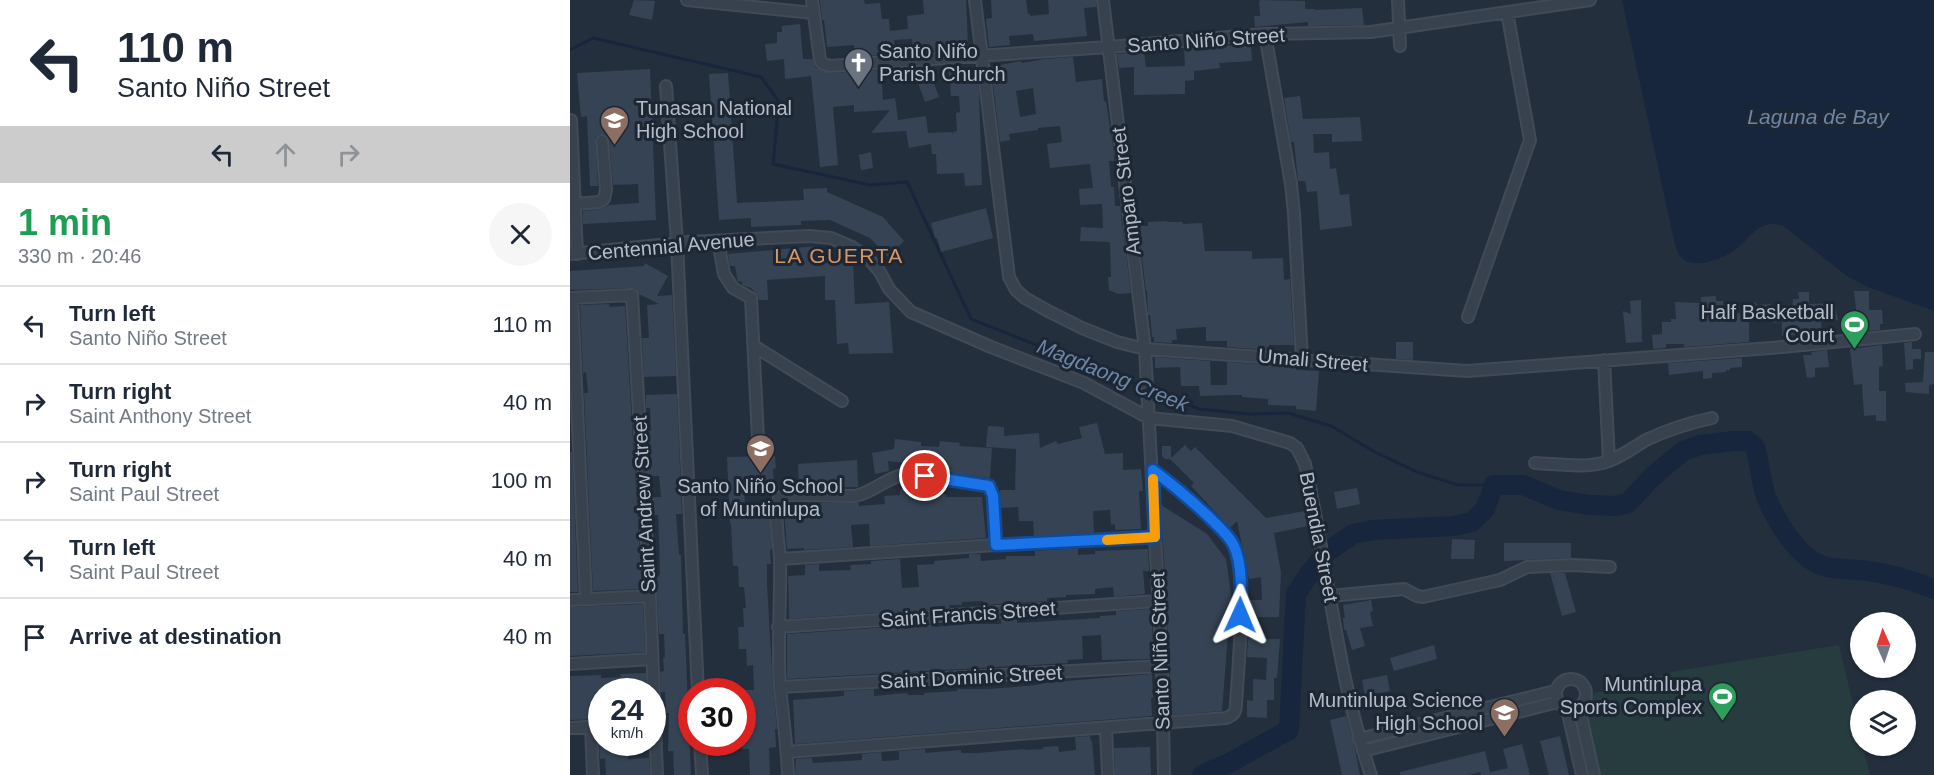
<!DOCTYPE html>
<meta charset="utf-8">
<style>
body{margin:0;font-family:Helvetica,sans-serif;background:#f6f6f7;color:#1f2937;height:100vh;display:flex;flex-direction:column;font-size:22px;white-space:nowrap}
*{box-sizing:border-box;margin:0}
p{font-size:20px;color:#747a83}
.icon{flex:none;width:33px;height:33px;fill:none;stroke:currentColor;stroke-width:2;stroke-linecap:round;stroke-linejoin:round}
.map{position:relative;flex:1;overflow:hidden}
.sheet{display:flex;flex-direction:column;background:#fff;width:570px}
.sheet>*{flex:none}
.banner{background:#fff;color:#1f2937;overflow:hidden}
.needle{width:39px;rotate:357deg}
.fabs{position:absolute;left:1280px;top:612px;display:grid;gap:12px}
.fabs a{display:grid;place-items:center;width:66px;height:66px;border-radius:50%;background:#fff;box-shadow:0 2px 4px #0004;font-size:30px}
.speed{position:absolute;left:18px;top:678px;display:flex;gap:12px;font-size:30px;font-weight:700;text-align:center}
.speed>*{display:grid;place-content:center;width:78px;height:78px;border-radius:50%;background:#fff;box-shadow:0 2px 4px #0004;line-height:1}
.speed small{font-size:15px;font-weight:400}
.speed .limit{border:9px solid #d22;background:#fff;color:#111}
.pin{position:absolute;display:grid;place-items:center;width:51px;height:51px;color:#fff;margin:-26px;border:3px solid #fff;border-radius:50%;box-shadow:0 2px 6px #0007}
.me{position:absolute;width:66px;margin:-33px;rotate:1deg;stroke-linejoin:round;filter:drop-shadow(0 0 4px #0008)}
.turn{display:flex;align-items:center;gap:21px;height:126px;padding:0 18px;font-size:27px}
.turn .icon{width:78px;height:78px;stroke-width:2.5}
.turn b{display:block;font-size:42px;line-height:51px}
.lanes{display:flex;align-items:center;height:57px;padding:0 18px;background:#0003;justify-content:center;gap:30px;direction:ltr}
.lanes .off{opacity:.35}
.round{display:grid;place-items:center;flex:none;width:63px;height:63px;border-radius:32px;background:#f6f6f7}
.summary{display:flex;align-items:center;justify-content:space-between;height:102px;padding:0 18px}
h1{font-size:36px;font-weight:700;line-height:45px;color:#1e9e55}
ul{padding:0;list-style:none}
li{display:flex;align-items:center;gap:18px;height:78px;padding:0 18px;border-top:2px solid #e0e1e3}
li div{flex:1}
li b{display:block;font-size:22px}
li em{font-style:normal}
main{display:flex;flex:1;min-height:0}
.map>svg:first-child{display:block}
.green{fill:#263c3f}
.water{fill:#17263c}
.lines{fill:none;stroke-linecap:round;stroke-linejoin:round}
.stream{stroke:#17263c;stroke-width:3}
.river{stroke:#17263c;stroke-width:20}
.building{fill:#364354;fill-rule:evenodd}
.minor-casing{stroke:#414a57;stroke-width:14}
.minor{stroke:#38414e;stroke-width:10}
.route-casing{stroke:#114b97;stroke-width:15}
.route{stroke:#1a73e8;stroke-width:10}
.slow{stroke:#f59e0b;stroke-width:10}
.labels{text-anchor:middle;dominant-baseline:central;stroke-width:6;stroke-linejoin:round;paint-order:stroke}
.street-label{font-size:20px;fill:#b4bcc9;stroke:#1d2633}
.poi-label{font-size:20px;fill:#b4bcc9;stroke:#1d2633;text-anchor:end}
.water-label{font-size:21px;font-style:italic;fill:#6d86a8;stroke:#1d2633}
.neighbourhood-label{font-size:21px;letter-spacing:1.5px;fill:#d59563;stroke:#1d2633}
</style>
<main>
<section class="sheet">
<div class="banner">
<div class="turn"><svg class="icon" aria-label="left" viewBox="0 0 24 24"><path d="M17 20v-9H6M10 6l-5 5 5 5"/></svg><div><b>110 m</b>Santo Niño Street</div></div>
<div class="lanes"><svg class="icon" aria-label="left" viewBox="0 0 24 24"><path d="M17 20v-9H6M10 6l-5 5 5 5"/></svg><svg class="icon off" aria-label="ahead" viewBox="0 0 24 24"><path d="M12 20V5M6 11l6-6 6 6"/></svg><svg class="icon off" aria-label="right" viewBox="0 0 24 24"><path d="M7 20v-9h11M14 6l5 5-5 5"/></svg></div>
</div>
<div class="summary"><div><h1>1 min</h1><p>330 m · 20:46</p></div><a class="round"><svg class="icon" aria-label="close" viewBox="0 0 24 24"><path d="M6 6l12 12M18 6L6 18"/></svg></a></div>
<ul>
<li><svg class="icon" aria-label="left" viewBox="0 0 24 24"><path d="M17 20v-9H6M10 6l-5 5 5 5"/></svg><div><b>Turn left</b><p>Santo Niño Street</p></div><em>110 m</em></li>
<li><svg class="icon" aria-label="right" viewBox="0 0 24 24"><path d="M7 20v-9h11M14 6l5 5-5 5"/></svg><div><b>Turn right</b><p>Saint Anthony Street</p></div><em>40 m</em></li>
<li><svg class="icon" aria-label="right" viewBox="0 0 24 24"><path d="M7 20v-9h11M14 6l5 5-5 5"/></svg><div><b>Turn right</b><p>Saint Paul Street</p></div><em>100 m</em></li>
<li><svg class="icon" aria-label="left" viewBox="0 0 24 24"><path d="M17 20v-9H6M10 6l-5 5 5 5"/></svg><div><b>Turn left</b><p>Saint Paul Street</p></div><em>40 m</em></li>
<li><svg class="icon" aria-label="arrive" viewBox="0 0 24 24"><path d="M6 21V4h12l-3 4 3 4H6"/></svg><div><b>Arrive at destination</b></div><em>40 m</em></li>
</ul>
</section>
<div class="map">
<svg width="1364" height="775" viewBox="0 0 1364 775">
<rect width="100%" height="100%" fill="#242f3e"/>
<path class="green" d="M1269,645L1290,734V746H1293L1300,775H1029L1016,708L1025,693L1106,671Z"/>
<path class="water" d="M1052,0H1364V311L1298,287L1277,276L1212,225C1206,224 1199,223 1193,226C1182,231 1175,243 1165,250C1152,259 1125,270 1112,258C1106,253 1105,243 1103,236Z"/>
<g class="lines">
<path class="stream" d="M0,50L23,38L191,77L209,102L203,164L300,185L337,182L401,319L629,409L679,414L718,413L761,426L805,452L847,472L888,485H924"/>
<path class="river" d="M632,775L659,763L719,730L726,594L739,574L757,552L783,534L803,530L883,526L902,522L915,509L924,485H953L989,500L1019,505L1047,506L1058,503L1082,477L1113,451L1130,445L1163,441H1178L1185,447C1190,462 1190,480 1196,496C1206,521 1228,560 1257,567C1270,570 1284,569 1298,571C1322,574 1341,580 1364,589"/>
</g>
<path class="building" d="M64,0L85,1L82,20L59,15Z
M250,0H294L295,4L310,3L312,19H319L320,31L338,29L337,16L354,14L353,0H396L398,46L374,48V51L354,52L353,50L343,51L342,39L324,40L326,54L285,57L284,45L257,47L254,20H252Z
M421,0H456L458,14H460V16L479,14L478,0H526V7L514,8L517,36L464,41L463,34L439,36L440,45L419,47L416,19L422,18Z
M691,0L735,1V9H745V10L792,8L794,25L738,26V22L685,27L684,16H690L689,1Z
M230,24L233,59H242L246,68L259,73L311,70L313,100L325,98L328,120L356,116L358,133L382,132L384,136L383,132L387,131L386,113L390,112L389,96H381L379,71L406,70L409,91L412,185L395,186L394,173L367,174L366,154H362L361,144L339,148L336,131L301,133L320,110L284,112V105L263,107L268,165L250,167L241,76L215,79L214,59L197,61L195,44L207,43V32H212V26Z
M665,45V46L681,45L682,61L649,63L650,68L624,71V80L615,81V94L564,95V67L549,68L547,54L574,52L576,67L615,66L614,48H650V46Z
M503,57L506,82L532,79L534,102L536,101L544,152V161H539L541,187H544L545,206H550L561,293L548,294L539,290L538,277H541L540,242L510,241L511,227L533,228L532,204L510,205L509,189L523,188L520,164L480,168L477,144L492,142L490,126L468,128V130L439,134L440,140L430,142L421,67L451,61L452,63L474,59ZM463,88L466,114L450,117L446,91Z
M80,69L86,220L13,224V211L30,209L39,205L69,203L68,184L43,185L39,140L35,134L28,135L25,138L28,186H20L17,116L11,117L7,73Z
M359,70L369,97L355,102L345,75Z
M158,73L167,203L234,200L233,189L257,188V192L313,217L334,241L327,248L333,254L324,263L300,238L260,220L231,221V225L181,227V218L149,220L139,74Z
M730,96L733,119L790,117L792,141L762,142V134H743L744,153L759,152L760,169L766,168L770,195L779,194L782,226L750,230L747,191L737,192L735,181H728L724,142H721L714,98Z
M301,152L303,168L291,170L289,155Z
M416,208L423,238L371,252L367,238H365L361,223Z
M597,221V222H612L613,224L632,223L635,251H682V259L713,258L714,280L720,279L724,345H699V350L657,347V341H636V327L606,329L607,340H602V343L584,342V337H582L580,315H578L577,291H576L568,226H578V222Z
M248,246L249,263L283,262L285,304L319,302L323,353L279,354L278,343L267,344L265,300H255V276L197,280L198,300H189L187,294L181,288L172,285V281L168,282L165,266H160L158,254Z
M75,263L98,276L87,296L102,295L106,376L74,377L72,338H79L77,305L89,304L69,294L66,289L62,288L0,290V271L74,266Z
M1284,291H1299V310H1312L1313,324H1310V330L1297,331V326L1288,327Z
M1228,292H1239V304L1265,303L1268,320L1251,322L1252,336L1241,337L1240,334L1212,336V322L1203,323L1202,314L1222,311L1223,299H1229Z
M1146,296V301H1153V314L1174,313L1185,302L1187,305L1201,304L1202,315H1179V342L1114,347V344H1096V348L1083,349L1082,335L1092,334V322H1101V319H1106L1105,302L1131,303V297Z
M1071,300L1072,342L1056,343L1053,311L1061,314L1060,301Z
M39,304L40,307L55,306L72,589L23,591L14,393H18L16,372L13,373L10,305Z
M826,342H843V360L826,359Z
M1342,342V349H1351V359H1343V369L1336,370L1334,343Z
M1312,345L1313,366L1309,367V391H1316V421H1306V415L1294,416L1292,384L1284,385L1280,349Z
M1257,350L1259,367L1245,368V377L1237,378L1233,355H1242L1241,352Z
M1355,352H1364V384L1359,385V394L1336,392L1335,383L1353,382Z
M585,357L640,361L641,385H657V362L713,366L726,368V370L749,371L746,411L726,409V406L698,405V399L672,397V395H662L630,396L629,386H611L610,367L585,368Z
M1172,358V367L1160,368V370H1156V372L1142,373V378L1133,379V371L1099,375L1098,363Z
M107,394L112,514H106L109,555H111L113,634H115L121,775H104L103,751H98L99,713H96L95,692H91L90,672L94,671L93,658L95,657L94,634H89L86,576L90,575L89,538L88,515H83L82,497H91L89,476H80L78,431H81L80,408H76V395Z
M527,423L535,454L553,453V470L571,469L573,491H569L571,529L545,530V524L541,525L540,510L523,511L524,533L464,536L463,521H449L448,507L431,508L430,490H445L446,449L416,447L418,426L434,427V436L469,433L470,448L486,441L488,444L512,438L509,427Z
M325,439L351,442V446L369,447L370,441L390,443L389,446L422,448L420,478L367,471L368,467L318,461L319,471L305,474L302,453L324,449Z
M615,445L621,451L625,447L696,518L735,511L738,526L704,533L711,572L709,617H678L679,600H692L691,577L679,579L667,521L660,528L621,486L624,483L600,459H595L592,456V446H601V458Z
M0,452H2L8,592H0Z
M205,456L206,468L203,469L204,485L174,487L175,505L198,504L199,511L202,549L200,550L201,564H197V585L203,688L207,729H205L206,747L199,748L200,775H180L179,749H172V690H184L183,665L177,666L176,649H169L168,627H174L173,608H176L174,587H169L168,566H163L161,524H160L157,457Z
M287,460L288,487L229,488L228,464Z
M787,488L790,504L767,509L764,492Z
M330,489H344V494H376V497H412L416,538L300,546L299,524L281,525L283,547L234,550V548L217,549L214,510H247V506H251V503H289V506L315,504L314,496L330,495Z
M591,505L637,534L656,559L661,594L652,711L602,715Z
M882,539L905,540L904,559H881Z
M934,543H1001V558L934,561Z
M508,548V555L525,554V551L578,549L579,571H573L575,594L544,597L543,587L525,589V594L496,595V597L477,598V601L414,605L413,601L392,602V605H379L380,608L219,619L218,576L235,575V565L249,564V571L281,570L280,565L301,564V561L330,559L332,588L349,587L347,565L364,564V561L399,558V554H410L411,561L436,559V556H465V551Z
M980,573H995L1006,612L992,616Z
M801,600L803,611L800,612L803,626L790,628L795,646L782,650L776,630H774L773,618H775L773,605Z
M73,604L75,652L0,656V607Z
M581,609L584,657L581,658V659L532,660L531,635L512,636L513,659L497,660L498,663L217,679V634L366,624V627L397,624H431V619L447,618V623L530,618V616L546,615V611Z
M678,639H710L707,678H704V700H697V718L677,717V700L683,701V679L696,680L697,658L677,657Z
M864,645L867,659L824,671L820,658Z
M76,673V692H32V719L0,720V676L31,675V678L51,677L50,674Z
M582,674L583,698H581L582,716L225,744L223,700L274,696V691L304,689V696L337,693L338,695H354V693L388,691L387,689H419L468,685V684L484,682Z
M817,675L820,691L795,696L792,680Z
M776,716L784,744L790,775H772L760,720Z
M520,736L521,741H522L525,775H225L226,759L242,758L243,763L292,760V754L311,752L312,761L329,760V751L355,749V753L391,750V753H408L455,749V750L473,749V747L488,746L489,752L506,750L505,737Z
M990,736L999,775H979L970,741Z
M29,742H57L58,759L79,758L80,775H36L35,758L30,759Z
M952,744L960,775H921V772L938,768L933,749Z
M580,747L581,775H545L544,748Z
M915,751L921,775H911L910,772L899,775H830V772Z"/>
<g class="lines">
<defs>
<path id="minor" d="M117,0L243,13
M242,0L250,60L252,63L259,66L539,47L695,34L801,32L1020,0
M405,0L439,277L446,290L455,298L478,311L512,328L547,342L575,349L897,371L1212,347L1345,334
M533,0L575,349L592,666L594,775
M828,0L830,46
M695,34L721,184L724,214L732,359
M96,86L107,243L128,692
M1,120L7,254
M5,204L29,202L34,199L36,190L32,141
M148,241L154,274L163,288L181,298L188,438
M0,254L119,242L239,236L261,238L282,247L297,257L310,272L319,289L341,312L421,347L514,383L579,418L662,426L720,443L727,448L735,464C758,567 767,675 801,775
M0,298L62,295L80,596L87,775
M2,298L16,599
M898,317L960,140L937,12
M184,346L272,401
M1034,360L1039,461
M965,463C989,464 1017,469 1039,461C1052,456 1064,447 1076,440C1097,430 1119,423 1142,418
M210,559L426,545L585,537
M760,596L834,589L847,596L853,597L930,580L957,567L1003,565L1040,567
M0,600L80,596
M208,627L588,601
M0,664L82,659
M986 694a15 15 0 1 1 30 0a15 15 0 1 1-30 0Z
M210,687L592,666
M1009,707L1024,775
M997,709L1012,775
M21,727L23,775
M0,728L32,726
M536,729L538,775
M789,739L985,691
M130,742L132,775
M793,751L988,702
M217,752L656,718C664,715 666,712 666,704C668,669 678,572 663,544C658,535 650,528 642,520C623,502 604,485 583,470
M218,775C217,746 213,717 210,687C207,644 211,601 210,558C209,542 203,511 209,498L218,495L285,496C304,492 317,477 336,474L415,485L419,486L423,496L426,545"/>
</defs>
<use href="#minor" class="minor-casing"/>
<use href="#minor" class="minor"/>
</g>
<g class="lines">
<defs>
<path id="route" d="M355,476L419,486L423,496L426,545L585,537L583,470C603,485 621,500 640,518C648,526 659,535 664,546C673,566 671,593 670,615"/>
</defs>
<use href="#route" class="route-casing"/>
<use href="#route" class="route"/>
<path class="slow" d="M537,540L585,537L583,479"/>
</g>
<defs>
<symbol id="church-pin" viewBox="-11 -11 22 30"><path d="M0 17L-7.5 6A9.5 9.5 0 1 1 7.5 6Z" fill="#6b7280" stroke="#1d2633"/><path d="M-1.2-6h2.4v3.5h3.3v2.4h-3.3V6h-2.4V-.1h-3.3v-2.4h3.3Z" fill="#fff"/></symbol>
<symbol id="school-pin" viewBox="-11 -11 22 30"><path d="M0 17L-7.5 6A9.5 9.5 0 1 1 7.5 6Z" fill="#8d6e63" stroke="#1d2633"/><path d="M0-5L7-2L0 1L-7-2ZM-4 1L0 2.5L4 1V4Q0 6-4 4Z" fill="#fff"/></symbol>
<symbol id="stadium-pin" viewBox="-11 -11 22 30"><path d="M0 17L-7.5 6A9.5 9.5 0 1 1 7.5 6Z" fill="#2e9e5b" stroke="#1d2633"/><path d="M0-5a6.5 5 0 1 0 0 10a6.5 5 0 1 0 0-10ZM-3.5-1.8h7v3.6h-7Z" fill="#fff"/></symbol>
</defs>
<g fill-rule="evenodd">
<use href="#church-pin" x="272" y="46" width="33" height="45"/>
<use href="#school-pin" x="28" y="104" width="33" height="45"/>
<use href="#stadium-pin" x="1268" y="308" width="33" height="45"/>
<use href="#school-pin" x="174" y="432" width="33" height="45"/>
<use href="#stadium-pin" x="1136" y="680" width="33" height="45"/>
<use href="#school-pin" x="918" y="696" width="33" height="45"/>
</g>
<g class="labels">
<g class="street-label">
<text transform="translate(636 40) rotate(-4)">Santo Niño Street</text>
<text transform="translate(556 191) rotate(-97)">Amparo Street</text>
<text transform="translate(101 246) rotate(-5)">Centennial Avenue</text>
<text transform="translate(743 360) rotate(5)">Umali Street</text>
<text transform="translate(74 504) rotate(-93)">Saint Andrew Street</text>
<text transform="translate(749 537) rotate(79)">Buendia Street</text>
<text transform="translate(398 614) rotate(-4)">Saint Francis Street</text>
<text transform="translate(590 651) rotate(-92)">Santo Niño Street</text>
<text transform="translate(401 677) rotate(-3)">Saint Dominic Street</text>
</g>
<g class="poi-label">
<text x="309" y="51" text-anchor="start">Santo Niño<tspan x="309" dy="23">Parish Church</tspan></text>
<text x="66" y="108" text-anchor="start">Tunasan National<tspan x="66" dy="23">High School</tspan></text>
<text x="1264" y="312">Half Basketball<tspan x="1264" dy="23">Court</tspan></text>
<text x="190" y="486" text-anchor="middle">Santo Niño School<tspan x="190" dy="23">of Muntinlupa</tspan></text>
<text x="1132" y="684">Muntinlupa<tspan x="1132" dy="23">Sports Complex</tspan></text>
<text x="913" y="700">Muntinlupa Science<tspan x="913" dy="23">High School</tspan></text>
</g>
<g class="water-label">
<text x="1248" y="116">Laguna de Bay</text>
<text transform="translate(543 375) rotate(22)">Magdaong Creek</text>
</g>
<g class="neighbourhood-label">
<text x="269" y="255">LA GUERTA</text>
</g>
</g>
</svg>
<div class="fabs">
<a><svg class="needle" viewBox="-14 -14 28 28"><path d="M0-13l5 13h-10z" fill="#e53935"/><path d="M0 13l5-13h-10z" fill="#747a83"/></svg></a>
<a><svg class="icon" aria-label="layers" viewBox="0 0 24 24"><path d="M12 4l9 5-9 5-9-5zM3 14l9 5 9-5"/></svg></a>
</div>
<div class="speed"><div>24<small>km/h</small></div><div class="limit">30</div></div>
<div class="pin" style="left:355px;top:476px;background:#d93025"><svg class="icon" aria-label="arrive" viewBox="0 0 24 24"><path d="M6 21V4h12l-3 4 3 4H6"/></svg></div>
<svg class="me" style="left:670px;top:615px" viewBox="-20 -20 40 40"><path d="M0-17L14 15 0 8-14 15z" fill="#1a73e8" stroke="#fff" stroke-width="4"/></svg>
</div>
</main>
